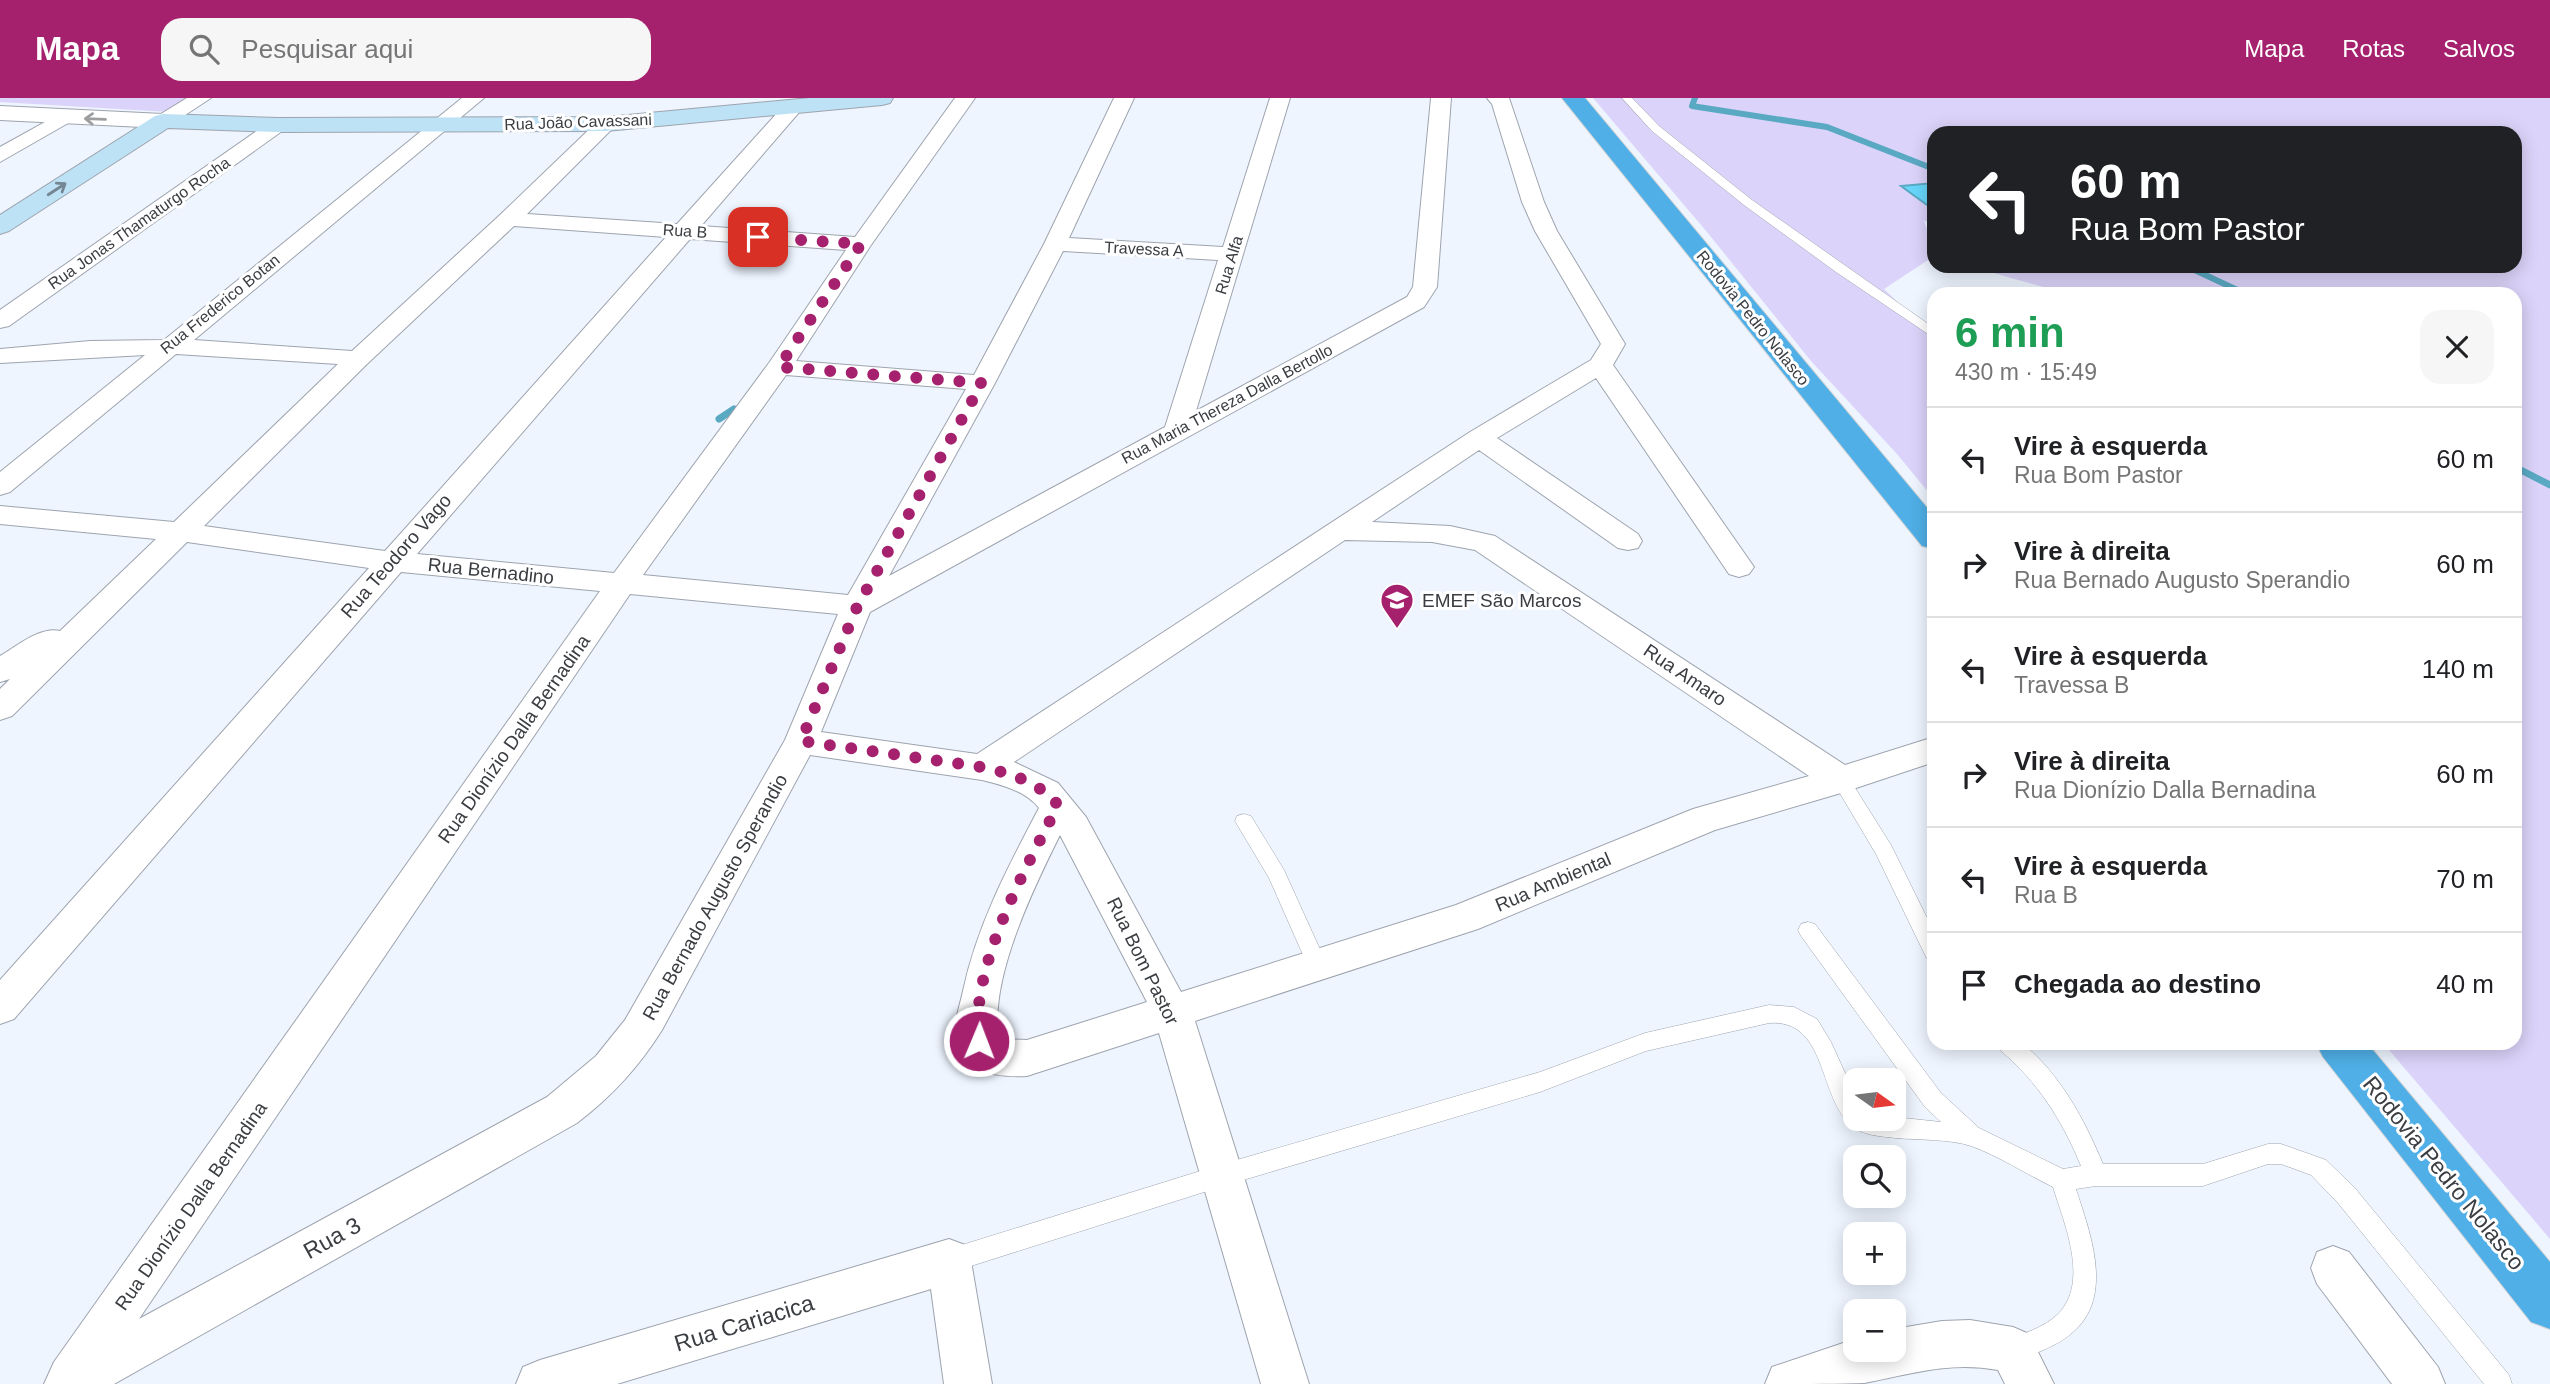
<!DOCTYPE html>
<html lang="pt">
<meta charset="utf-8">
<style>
body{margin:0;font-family:Arial,sans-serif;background:#f6f6f6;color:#202124;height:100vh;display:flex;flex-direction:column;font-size:26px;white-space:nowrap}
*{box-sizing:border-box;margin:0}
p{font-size:23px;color:#757577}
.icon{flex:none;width:38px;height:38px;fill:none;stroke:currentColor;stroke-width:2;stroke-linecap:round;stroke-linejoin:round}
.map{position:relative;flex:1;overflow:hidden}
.details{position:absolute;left:1927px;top:189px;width:595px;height:763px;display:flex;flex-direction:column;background:#fff;border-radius:21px;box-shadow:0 4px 18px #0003}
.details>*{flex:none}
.top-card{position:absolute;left:1927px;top:28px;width:595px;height:147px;border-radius:21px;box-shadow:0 4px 18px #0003;background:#202124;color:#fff;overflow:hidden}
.needle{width:46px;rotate:104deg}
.controls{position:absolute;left:1843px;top:970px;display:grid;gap:14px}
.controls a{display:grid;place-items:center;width:63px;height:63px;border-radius:14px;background:#fff;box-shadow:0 4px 18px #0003;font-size:35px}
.pin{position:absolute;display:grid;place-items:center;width:60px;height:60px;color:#fff;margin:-30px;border-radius:14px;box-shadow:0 4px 10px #0006}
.me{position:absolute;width:77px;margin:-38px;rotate:1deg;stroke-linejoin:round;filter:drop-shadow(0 0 5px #0008)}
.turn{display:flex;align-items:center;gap:24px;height:147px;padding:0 28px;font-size:32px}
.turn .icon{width:91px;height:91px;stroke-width:2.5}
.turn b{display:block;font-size:49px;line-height:60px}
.round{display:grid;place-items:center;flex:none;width:74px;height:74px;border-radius:21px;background:#f6f6f6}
.headline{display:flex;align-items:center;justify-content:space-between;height:119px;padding:0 28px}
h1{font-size:42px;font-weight:800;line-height:52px;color:#1e9e55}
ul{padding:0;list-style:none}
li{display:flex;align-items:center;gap:21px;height:105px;padding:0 28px;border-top:2px solid #e0e0e0}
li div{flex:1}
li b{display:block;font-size:26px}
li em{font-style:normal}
header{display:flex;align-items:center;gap:42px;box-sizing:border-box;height:98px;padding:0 35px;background:#a5216e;color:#fff}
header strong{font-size:33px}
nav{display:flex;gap:38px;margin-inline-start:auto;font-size:24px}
.search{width:490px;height:63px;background:#f6f6f6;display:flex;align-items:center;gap:18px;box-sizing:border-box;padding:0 24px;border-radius:21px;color:#757577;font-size:26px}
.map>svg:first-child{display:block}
.green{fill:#dbd3f9}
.water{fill:#68d7fb;stroke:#5aa9c3;stroke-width:2}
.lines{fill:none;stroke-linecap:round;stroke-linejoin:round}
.stream-far1{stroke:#5aa9c3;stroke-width:6}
.stream{stroke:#5aa9c3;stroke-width:7}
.service-casing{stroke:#9ea4ae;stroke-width:1}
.minor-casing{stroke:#9ea4ae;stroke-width:2}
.tertiary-casing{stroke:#9ea4ae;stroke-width:2}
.secondary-casing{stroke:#9ea4ae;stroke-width:2}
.trunk-casing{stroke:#d4d4d5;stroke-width:2}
.service{fill:#fff;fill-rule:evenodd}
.minor{fill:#fff;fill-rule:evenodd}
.tertiary{fill:#fff;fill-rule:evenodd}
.secondary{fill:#bde1f5;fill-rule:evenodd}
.trunk{fill:#50afe6;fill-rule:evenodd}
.oneway{stroke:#9c9ea0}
.oneway2{stroke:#758792}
.route{stroke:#a5216e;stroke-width:12;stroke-dasharray:0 21.6}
.labels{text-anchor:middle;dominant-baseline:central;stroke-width:6;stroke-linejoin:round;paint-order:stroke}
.far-street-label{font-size:16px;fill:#3a3d41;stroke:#fff}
.street-label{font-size:19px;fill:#3a3d41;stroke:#fff}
.poi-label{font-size:19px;fill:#3a3d41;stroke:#fff;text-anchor:start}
.near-street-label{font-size:23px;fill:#3a3d41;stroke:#fff}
</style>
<header>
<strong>Mapa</strong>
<div class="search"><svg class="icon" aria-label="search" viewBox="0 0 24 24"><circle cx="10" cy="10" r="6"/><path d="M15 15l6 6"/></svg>Pesquisar aqui</div>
<nav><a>Mapa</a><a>Rotas</a><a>Salvos</a></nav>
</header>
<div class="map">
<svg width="2550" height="1286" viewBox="0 0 2550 1286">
<rect width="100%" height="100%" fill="#eef5ff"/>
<path class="green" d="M0,0H211L186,15L0,4Z
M1593,0H2550V1141L2383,945H2515V196H2068L1969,168H2515V35H1934V85L1902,89L1934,112V124L1924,123L1931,143H1934V158L1884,191L1934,239V401L1897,356L1811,263L1707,134Z"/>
<path class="water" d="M1934,85V112L1901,88Z"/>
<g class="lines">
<path class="stream-far1" d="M1695,0L1692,8L1827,29L1934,71
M2186,168L2246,196"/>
<path class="stream" d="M719,321L734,311
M2515,369L2550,387"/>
<defs>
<path id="service" d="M1622,0H1632L1659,28L1752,102L1934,230V240L1836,174L1744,107L1652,33Z
M1841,675L1847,677L1891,747L1934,834V863L1927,861L1876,756L1832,682L1835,677Z
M1244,716L1251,718L1284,772L1328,869L1325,875L1318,878L1311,875L1269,780L1235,723L1237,718Z
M1808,824L1815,826L1941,995L1979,1030L2063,1071L2081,1068C2062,1022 2038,984 2000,952L1997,945H2022C2061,977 2084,1021 2103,1066H2203L2268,1046H2281L2326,1062L2354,1089L2509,1277L2512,1286H2484L2338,1105L2311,1077L2281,1066H2268L2203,1088H2096L2076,1091C2090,1135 2115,1199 2072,1235C2056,1249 2033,1256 2013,1264L2004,1261L2001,1252L2004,1243C2022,1236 2044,1230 2058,1216C2090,1184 2064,1125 2053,1089C2026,1076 1999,1058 1971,1048C1951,1041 1917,1042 1896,1040C1880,1038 1862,1038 1850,1026C1818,997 1827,921 1769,925L1646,953L1540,994L1223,1088L949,1175L941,1171L937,1163L941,1155L949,1151L1223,1066L1540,974L1645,935L1769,907L1794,909L1817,921L1831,944L1855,997V1020L1894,1019L1941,1024L1925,1009L1801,838L1798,832L1801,826Z"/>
<path id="minor" d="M187,0H211L170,27H156L153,23L156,19Z
M462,0H484L194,242L352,253L501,116L599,22H613L616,26L613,30L527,116L677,126L787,4L794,2L804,8L801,12L701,128L855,139L955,0H975L871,147L796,263L974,277L1044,146L1114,0H1134L1069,140L1223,149L1270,0H1290L1196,313L1407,199L1413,189L1431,0H1451L1437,189L1424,209L870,514L821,634L977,656L1470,334L1591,262L1601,246L1535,133L1522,104L1492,6L1487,0H1509L1544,104L1557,133L1625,246L1613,267L1754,469L1749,476L1739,479L1729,476L1596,280L1497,340L1638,436L1642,443L1638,450L1628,452L1618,450L1479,352L1372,424L1450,428L1495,438L1845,667L1934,639V664L1841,695L1715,732L1478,831L1195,923L1309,1286H1261L1159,935L1027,978C1007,979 990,977 972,970C965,956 956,941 956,924C957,914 961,903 963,893C977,827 1008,769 1039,710C1026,693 1002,687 982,682L810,657L662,932C639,969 611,999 577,1025L114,1286H44L54,1264L600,493L401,474L14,921L0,926V882L369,470L187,444L12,618L0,622V591L10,581L0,584V558C16,549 40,528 60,533L156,441L0,426V408L174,424L338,266L176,256L10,394L0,397V374L145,257L0,265V251L90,243L164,242ZM514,128L666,139L385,453L204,428L367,266ZM690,141L846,152L769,265L614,475L417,456ZM1063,153L1218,162L1165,329L889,478L995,285ZM786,277L966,291L848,497L643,477ZM1345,442L1432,444L1475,452L1809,678L1693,711L1456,807L1181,894L1086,719L1058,685L1014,664ZM630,496L838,516L785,642L625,922L596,958L547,999L139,1221ZM1060,737L1147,904L1027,942L999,941C988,883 1034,789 1060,737Z
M63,14L70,16L73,20L70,24L0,64V49Z
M278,21L285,23L288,27L285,31L9,228L0,230V212L271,23Z
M949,1141L965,1147L971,1163L992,1286H944L931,1191L617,1286H516L523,1269L540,1262Z
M2333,1148L2349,1154L2438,1269L2445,1286H2392L2317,1186L2311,1170L2317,1154Z
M1970,1222L2013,1229L2029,1236L2054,1286H2005L1998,1272C1951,1263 1910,1276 1864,1285C1837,1286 1794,1286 1765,1286L1772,1269L1855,1241V1251H1894V1231L1942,1223Z"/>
<path id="tertiary" d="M0,8L163,16L171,18L174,23L171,28L163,30L0,22Z"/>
<path id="secondary" d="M810,0H893L890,5L882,7L606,33L278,34L168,30L9,133L0,136V117L155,18L163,16L278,20L606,19Z"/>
<path id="trunk" d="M1562,0H1585L1934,418V451L1922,448Z
M2316,945H2367L2550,1164V1231L2531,1224L2323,959Z"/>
</defs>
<use href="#service" class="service-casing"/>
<use href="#minor" class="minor-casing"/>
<use href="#tertiary" class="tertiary-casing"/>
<use href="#secondary" class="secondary-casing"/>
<use href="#trunk" class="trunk-casing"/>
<use href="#service" class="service"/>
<use href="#minor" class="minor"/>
<use href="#tertiary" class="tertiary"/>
<use href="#secondary" class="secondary"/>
<use href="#trunk" class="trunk"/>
</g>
<defs><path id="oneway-shaft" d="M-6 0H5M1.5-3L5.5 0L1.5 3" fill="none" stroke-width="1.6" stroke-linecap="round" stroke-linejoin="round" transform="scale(1.75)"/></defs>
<use class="oneway" href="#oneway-shaft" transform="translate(95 21) rotate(-178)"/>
<use class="oneway2" href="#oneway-shaft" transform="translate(57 91) rotate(-33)"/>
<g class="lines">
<path class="route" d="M758,139L861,146L779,269L982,285L857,509L801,643L982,669L1014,677L1046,694L1058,707C1026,770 969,871 979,943"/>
</g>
<defs>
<symbol id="school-pin" viewBox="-11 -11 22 30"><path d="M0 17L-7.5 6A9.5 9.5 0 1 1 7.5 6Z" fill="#a5216e" stroke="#fff"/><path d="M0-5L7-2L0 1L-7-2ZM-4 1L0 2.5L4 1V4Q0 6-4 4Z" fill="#fff"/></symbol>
</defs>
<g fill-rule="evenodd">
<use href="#school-pin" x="1378" y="483" width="38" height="52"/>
</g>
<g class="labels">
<g class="far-street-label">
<text transform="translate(578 24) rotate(-2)">Rua João Cavassani</text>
<text transform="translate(139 125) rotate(-35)">Rua Jonas Thamaturgo Rocha</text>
<text transform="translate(685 133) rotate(4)">Rua B</text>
<text transform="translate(1144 151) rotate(3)">Travessa A</text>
<text transform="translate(1229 167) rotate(-73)">Rua Alfa</text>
<text transform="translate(220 206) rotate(-39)">Rua Frederico Botan</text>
<text transform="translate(1753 220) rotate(51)">Rodovia Pedro Nolasco</text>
<text transform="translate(1227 306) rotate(-28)">Rua Maria Thereza Dalla Bertollo</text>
</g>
<g class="street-label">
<text transform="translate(396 458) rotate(-49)">Rua Teodoro Vago</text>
<text transform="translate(491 473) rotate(6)">Rua Bernadino</text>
<text transform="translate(1685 577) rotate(34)">Rua Amaro</text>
<text transform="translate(514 641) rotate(-55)">Rua Dionízio Dalla Bernadina</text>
<text transform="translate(1553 784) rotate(-23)">Rua Ambiental</text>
<text transform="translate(715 799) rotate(-61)">Rua Bernado Augusto Sperandio</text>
<text transform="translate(1143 863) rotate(64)">Rua Bom Pastor</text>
<text transform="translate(191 1108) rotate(-55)">Rua Dionízio Dalla Bernadina</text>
</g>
<g class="poi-label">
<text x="1422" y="502">EMEF São Marcos</text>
</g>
<g class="near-street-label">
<text transform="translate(2444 1075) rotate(51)">Rodovia Pedro Nolasco</text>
<text transform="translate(332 1140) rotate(-29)">Rua 3</text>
<text transform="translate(744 1225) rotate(-17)">Rua Cariacica</text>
</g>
</g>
</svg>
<div class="controls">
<a><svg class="needle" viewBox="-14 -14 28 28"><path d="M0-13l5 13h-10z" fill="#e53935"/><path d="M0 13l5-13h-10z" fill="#757577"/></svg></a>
<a><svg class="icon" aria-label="search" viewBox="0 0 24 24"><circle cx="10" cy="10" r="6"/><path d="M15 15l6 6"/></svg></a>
<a>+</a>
<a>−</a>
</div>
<div class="pin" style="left:758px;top:139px;background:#d93025"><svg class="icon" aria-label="arrive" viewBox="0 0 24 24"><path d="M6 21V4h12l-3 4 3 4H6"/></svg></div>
<svg class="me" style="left:979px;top:943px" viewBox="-20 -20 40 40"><circle r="17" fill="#a5216e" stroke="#fff" stroke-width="3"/><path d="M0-11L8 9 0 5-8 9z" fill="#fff"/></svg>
<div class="top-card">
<div class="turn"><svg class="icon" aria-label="left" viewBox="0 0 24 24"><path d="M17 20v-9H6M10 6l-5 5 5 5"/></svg><div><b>60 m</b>Rua Bom Pastor</div></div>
</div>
<section class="details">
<div class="headline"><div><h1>6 min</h1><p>430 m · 15:49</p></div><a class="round"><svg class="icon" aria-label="close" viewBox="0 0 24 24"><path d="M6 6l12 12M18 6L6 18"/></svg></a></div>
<ul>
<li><svg class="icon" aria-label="left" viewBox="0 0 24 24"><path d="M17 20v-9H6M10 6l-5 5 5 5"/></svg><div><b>Vire à esquerda</b><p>Rua Bom Pastor</p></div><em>60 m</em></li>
<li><svg class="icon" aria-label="right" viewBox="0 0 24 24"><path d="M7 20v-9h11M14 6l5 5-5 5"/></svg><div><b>Vire à direita</b><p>Rua Bernado Augusto Sperandio</p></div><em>60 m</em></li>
<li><svg class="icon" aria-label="left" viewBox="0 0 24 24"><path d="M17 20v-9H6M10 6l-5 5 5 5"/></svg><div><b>Vire à esquerda</b><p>Travessa B</p></div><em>140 m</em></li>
<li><svg class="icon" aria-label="right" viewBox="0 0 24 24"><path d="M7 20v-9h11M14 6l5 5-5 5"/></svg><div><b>Vire à direita</b><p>Rua Dionízio Dalla Bernadina</p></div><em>60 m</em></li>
<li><svg class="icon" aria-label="left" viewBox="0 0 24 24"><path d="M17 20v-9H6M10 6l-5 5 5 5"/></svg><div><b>Vire à esquerda</b><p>Rua B</p></div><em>70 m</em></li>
<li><svg class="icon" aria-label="arrive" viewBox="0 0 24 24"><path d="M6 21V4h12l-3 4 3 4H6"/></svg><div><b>Chegada ao destino</b></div><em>40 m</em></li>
</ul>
</section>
</div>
